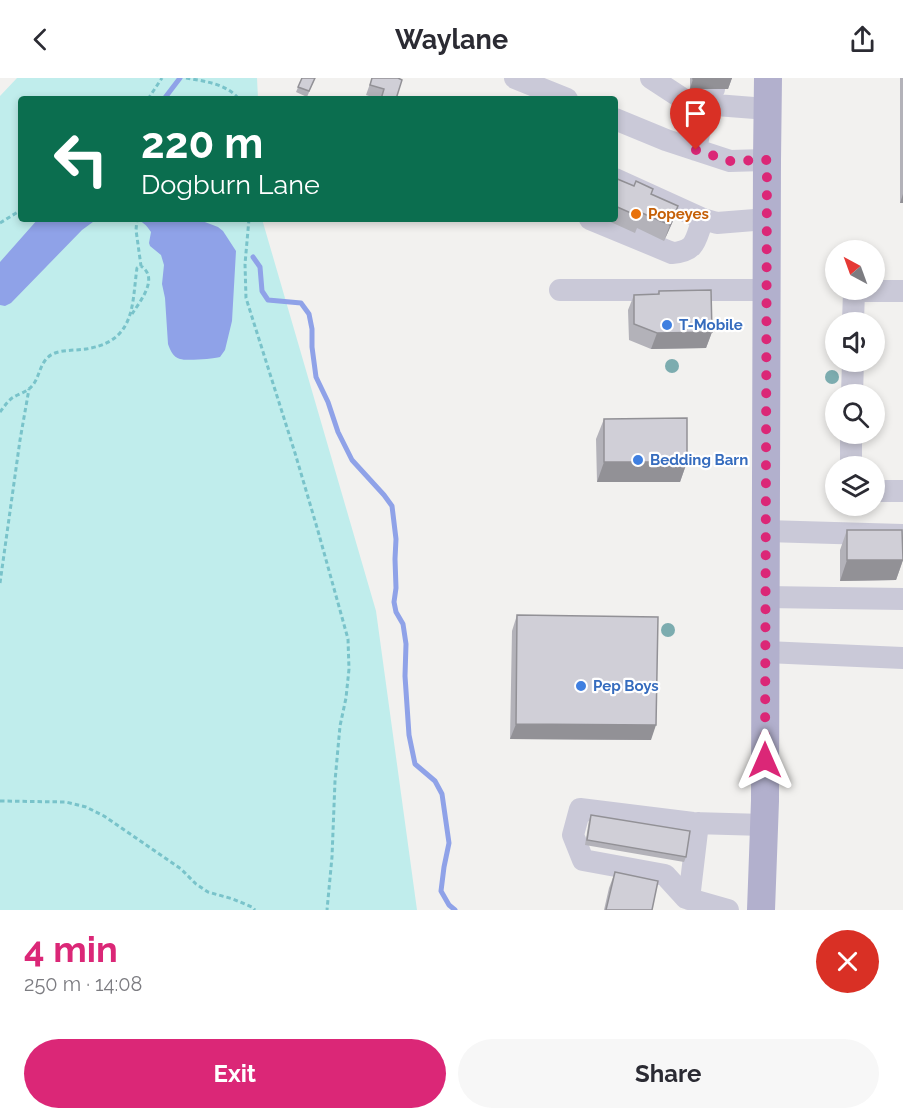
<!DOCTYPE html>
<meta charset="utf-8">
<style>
body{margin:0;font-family:Raleway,sans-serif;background:#f7f7f7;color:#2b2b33;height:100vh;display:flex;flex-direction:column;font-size:22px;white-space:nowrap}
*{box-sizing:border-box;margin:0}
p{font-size:20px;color:#7c7c81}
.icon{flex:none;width:33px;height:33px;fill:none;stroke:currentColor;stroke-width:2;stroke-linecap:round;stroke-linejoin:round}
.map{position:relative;height:832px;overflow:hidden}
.details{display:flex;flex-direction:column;background:#fff;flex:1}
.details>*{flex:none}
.banner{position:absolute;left:18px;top:18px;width:600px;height:126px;border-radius:6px;box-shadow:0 3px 9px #0003;background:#0b6e4f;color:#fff;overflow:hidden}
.needle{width:39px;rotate:319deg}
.tools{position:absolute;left:825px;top:162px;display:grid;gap:12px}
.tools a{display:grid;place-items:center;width:60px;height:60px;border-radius:50%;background:#fff;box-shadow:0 3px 9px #0003;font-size:30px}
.pin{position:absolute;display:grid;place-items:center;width:51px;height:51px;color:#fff;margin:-62px -26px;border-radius:50% 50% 50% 0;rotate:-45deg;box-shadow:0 0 6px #0007}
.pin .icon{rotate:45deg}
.me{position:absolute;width:66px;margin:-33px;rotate:0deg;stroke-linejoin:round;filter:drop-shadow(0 0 4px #0008)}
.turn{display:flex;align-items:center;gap:21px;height:126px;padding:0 24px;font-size:27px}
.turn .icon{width:78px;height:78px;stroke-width:2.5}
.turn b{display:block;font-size:42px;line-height:51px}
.round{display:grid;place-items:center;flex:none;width:63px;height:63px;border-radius:32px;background:#f7f7f7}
.summary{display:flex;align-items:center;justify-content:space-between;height:102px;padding:0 24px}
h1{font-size:36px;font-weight:700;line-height:45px;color:#db2777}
.primary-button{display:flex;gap:12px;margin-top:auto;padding:12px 24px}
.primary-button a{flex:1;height:69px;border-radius:36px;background:#db2777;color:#fff;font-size:24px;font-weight:700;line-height:69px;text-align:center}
.primary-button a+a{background:#f7f7f7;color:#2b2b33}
header{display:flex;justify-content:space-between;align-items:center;height:78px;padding:0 24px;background:#fff;font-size:27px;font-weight:700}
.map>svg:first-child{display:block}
.green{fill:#c0edec}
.water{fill:#8fa2e8}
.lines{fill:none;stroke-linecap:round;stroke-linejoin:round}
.stream{stroke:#8fa2e8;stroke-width:5}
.path{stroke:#79c3ca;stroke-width:3;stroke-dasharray:4.5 3;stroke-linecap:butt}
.minor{stroke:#cac9d8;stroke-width:22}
.major{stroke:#b2b0cd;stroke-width:28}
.tree{fill:#7cacaf}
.wall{fill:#b3b2b9}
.shaded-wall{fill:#929196}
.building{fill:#d0cfd7;stroke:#929196;stroke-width:1.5}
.route{stroke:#db2777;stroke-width:10;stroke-dasharray:0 18}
.food-dot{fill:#e8710a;stroke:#fff;stroke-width:2}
.shop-dot{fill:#3f7fe0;stroke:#fff;stroke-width:2}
.labels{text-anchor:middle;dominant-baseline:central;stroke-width:4.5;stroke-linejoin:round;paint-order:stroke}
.food-label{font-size:15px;font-weight:bold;fill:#c56008;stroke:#fff;text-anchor:start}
.shop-label{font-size:15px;font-weight:bold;fill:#366cbe;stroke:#fff;text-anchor:start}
</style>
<header><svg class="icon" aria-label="back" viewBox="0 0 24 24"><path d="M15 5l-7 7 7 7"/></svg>Waylane<svg class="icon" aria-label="share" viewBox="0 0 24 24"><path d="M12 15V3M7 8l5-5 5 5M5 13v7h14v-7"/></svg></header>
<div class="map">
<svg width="903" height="832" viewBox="0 0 903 832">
<rect width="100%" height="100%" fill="#f2f1ef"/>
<path class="green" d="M17,0H257L258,21H21V141H262L376,533L417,832H0V18Z"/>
<path class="water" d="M38,141H97L82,152L11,225L5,228L0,227V184Z
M134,141H197L218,149L223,153L236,173L232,243L225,272L220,279C213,281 186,283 180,281C173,279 170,272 168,266L165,220L162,206L164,187L161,177L150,168L149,165L151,154C146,147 143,143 134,141Z"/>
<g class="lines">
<path class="stream" d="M164,21L180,0
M253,179L260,189L262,213L268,222L301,225L309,236L312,251V269L316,299L328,324L338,354L352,382L384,417L392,428L396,461L395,481L396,510L394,524L396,534L403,546L406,566L405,598L409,657L415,686L435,703L442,716L449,765L444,789L441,813L449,827L455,832"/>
<path class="path" d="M186,0C204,3 227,6 239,21
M148,21L162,0
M249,141L245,186L246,220L295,375L318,453L348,561L349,591L346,620L340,648L335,703L332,779L327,832
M0,145L21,132
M132,236C141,222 159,200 141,188
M0,334C4,329 7,324 12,320C18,316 27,314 32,308C41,298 39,281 55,275C66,271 80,273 91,270C136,261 132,224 137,190L141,188L136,152L137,141
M0,505L20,362L29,311
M0,723L66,724L86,729L104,738L181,791L196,806L208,814L233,821L252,829L255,832"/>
<path class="minor" d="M515,0L567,21
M651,0L703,34
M703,26L768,31
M615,41L666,62L730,83L767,82
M696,72L703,34L704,21L714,11
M615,101L703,141
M590,141L672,175C697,173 695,162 703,141L717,145L767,141
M560,212H767
M853,244L854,213H903
M852,316L853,284
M851,388V356
M874,413H903
M766,453L903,457
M766,519L903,521
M766,574L903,580
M689,821L698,745
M728,832L686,820L665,797L583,782L573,757L580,731L693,745L764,747"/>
<path class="major" d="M761,832L765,723L767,82L768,0"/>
</g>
<g class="tree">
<circle cx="672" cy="288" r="7"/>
<circle cx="832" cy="299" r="7"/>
<circle cx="668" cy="552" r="7"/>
</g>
<path class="wall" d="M302,0H315L307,19L296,14Z
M372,0L396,21H378L366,17Z
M690,0H732L728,11H690Z
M900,0H903V125H900Z
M615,100L651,116L673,143L664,163L637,150L635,155L604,141H615Z
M659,213L712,254L706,270L651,271L629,262L628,232L634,217L657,216Z
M604,341L687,384L680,404H597L596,361Z
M847,452L903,482L896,502L840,503V472Z
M517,537L651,662L510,661L512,553Z
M591,737L686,779L684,784L585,767L589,742Z
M615,794L652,832H604L609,810Z"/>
<path class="shaded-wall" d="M732,0L728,11H690L693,1Z
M903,116V125H900Z
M678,128L673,143L664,163L670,147Z
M712,254L706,270L651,271L657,255Z
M604,384H687L680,404H597Z
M847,482H903L896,502L840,503Z
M516,646L656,647L651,662L510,661Z"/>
<path class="building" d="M302,0H315L309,13L298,9Z
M372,0H398L402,2L396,21H381L384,11L370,7Z
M693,0H732L693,1Z
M615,100L634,108L636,103L653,111L651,116L678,128L670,147L642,135L640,139L615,128Z
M711,212L712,254L657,255L634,246V217L659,216V213Z
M687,340V384H604V341Z
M847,452H902L903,482H847Z
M517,537L658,539L656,647L516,646Z
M591,737L690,753L686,779L587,762Z
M615,794L658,803L652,832H606Z"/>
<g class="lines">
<path class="route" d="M696,72L730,83L767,82L765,682"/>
</g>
<circle class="food-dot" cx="636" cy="136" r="6"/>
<g class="shop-dot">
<circle cx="667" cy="247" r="6"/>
<circle cx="638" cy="382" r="6"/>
<circle cx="581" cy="608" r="6"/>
</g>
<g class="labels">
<g class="food-label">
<text x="648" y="136">Popeyes</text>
</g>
<g class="shop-label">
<text x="679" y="247">T-Mobile</text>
<text x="650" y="382">Bedding Barn</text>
<text x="593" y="608">Pep Boys</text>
</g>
</g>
</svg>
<div class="tools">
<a><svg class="needle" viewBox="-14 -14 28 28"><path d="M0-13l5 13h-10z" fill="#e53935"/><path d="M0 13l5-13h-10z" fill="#7c7c81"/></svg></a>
<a><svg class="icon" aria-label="sound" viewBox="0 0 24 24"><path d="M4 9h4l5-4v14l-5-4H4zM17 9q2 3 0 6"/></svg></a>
<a><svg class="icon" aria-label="search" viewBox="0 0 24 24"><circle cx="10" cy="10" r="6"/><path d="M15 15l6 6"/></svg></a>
<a><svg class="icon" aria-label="layers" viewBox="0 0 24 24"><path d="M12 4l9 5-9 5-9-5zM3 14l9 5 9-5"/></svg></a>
</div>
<div class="pin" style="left:696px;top:72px;background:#d93025"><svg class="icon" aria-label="arrive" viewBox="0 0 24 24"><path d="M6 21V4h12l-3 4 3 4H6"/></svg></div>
<svg class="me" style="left:765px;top:682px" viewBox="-20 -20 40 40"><path d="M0-17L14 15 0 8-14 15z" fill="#db2777" stroke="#fff" stroke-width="4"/></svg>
<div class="banner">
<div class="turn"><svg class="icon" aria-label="left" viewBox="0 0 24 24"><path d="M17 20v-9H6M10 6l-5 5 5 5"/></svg><div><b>220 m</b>Dogburn Lane</div></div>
</div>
</div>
<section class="details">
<div class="summary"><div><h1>4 min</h1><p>250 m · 14:08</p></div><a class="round" style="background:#d93025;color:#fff"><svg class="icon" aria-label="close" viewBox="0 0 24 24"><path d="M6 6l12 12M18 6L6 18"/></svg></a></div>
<div class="primary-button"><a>Exit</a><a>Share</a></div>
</section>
